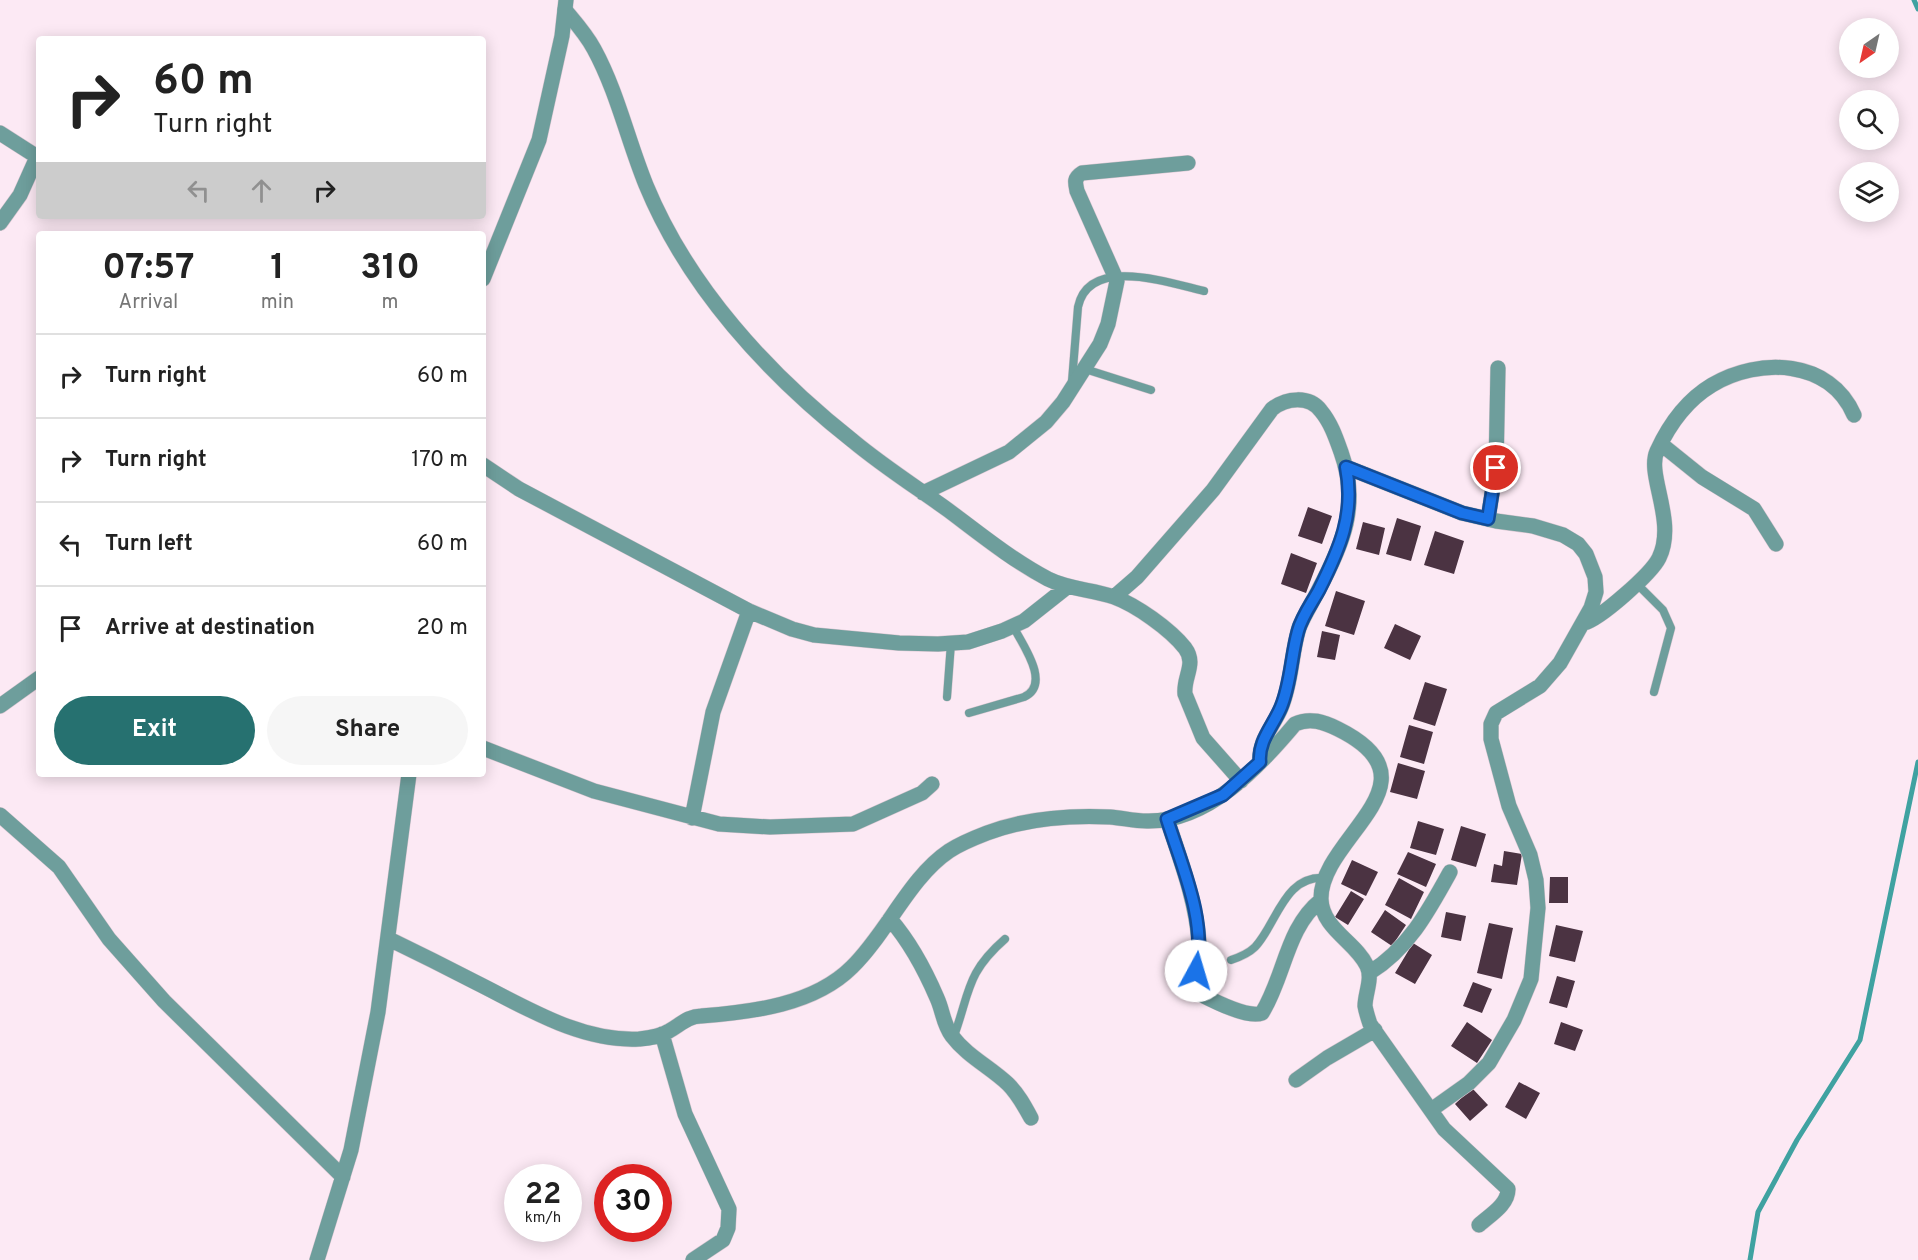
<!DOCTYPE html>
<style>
body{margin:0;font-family:Overpass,sans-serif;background:#f6f6f6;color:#222;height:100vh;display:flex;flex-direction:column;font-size:22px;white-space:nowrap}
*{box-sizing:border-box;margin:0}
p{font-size:20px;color:#767676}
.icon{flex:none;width:33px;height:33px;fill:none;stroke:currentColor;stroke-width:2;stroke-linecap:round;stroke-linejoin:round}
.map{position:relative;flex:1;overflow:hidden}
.sheet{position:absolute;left:36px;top:231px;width:450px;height:546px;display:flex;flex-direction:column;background:#fff;border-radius:6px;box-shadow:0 3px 15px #0003}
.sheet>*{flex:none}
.hud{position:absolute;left:36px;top:36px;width:450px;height:183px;border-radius:6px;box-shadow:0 3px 15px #0003;background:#fff;color:#222;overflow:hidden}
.needle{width:39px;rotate:214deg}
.buttons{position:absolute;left:1839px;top:18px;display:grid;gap:12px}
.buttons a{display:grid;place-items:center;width:60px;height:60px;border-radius:50%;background:#fff;box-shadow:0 3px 15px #0003;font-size:30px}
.speed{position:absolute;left:504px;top:1164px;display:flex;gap:12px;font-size:30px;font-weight:700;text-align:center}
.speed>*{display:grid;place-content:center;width:78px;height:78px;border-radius:50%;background:#fff;box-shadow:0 3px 15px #0003;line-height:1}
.speed small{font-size:15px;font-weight:400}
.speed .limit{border:9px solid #d22;background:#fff;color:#111}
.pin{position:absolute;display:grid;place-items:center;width:51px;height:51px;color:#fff;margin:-26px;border:3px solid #fff;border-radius:50%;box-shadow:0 2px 6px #0007}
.me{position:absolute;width:66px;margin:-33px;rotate:6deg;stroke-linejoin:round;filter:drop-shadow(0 0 4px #0008)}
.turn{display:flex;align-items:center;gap:21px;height:126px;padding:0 18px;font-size:27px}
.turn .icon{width:78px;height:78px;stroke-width:2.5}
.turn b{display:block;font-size:42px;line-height:51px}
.lanes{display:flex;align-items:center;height:57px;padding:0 18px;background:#0003;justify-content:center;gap:30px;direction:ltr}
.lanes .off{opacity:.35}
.eta{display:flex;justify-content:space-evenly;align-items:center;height:102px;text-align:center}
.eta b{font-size:36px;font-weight:700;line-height:42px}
.cta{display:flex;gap:12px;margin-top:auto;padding:12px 18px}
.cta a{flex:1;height:69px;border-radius:36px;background:#267170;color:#fff;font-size:24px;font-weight:700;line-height:69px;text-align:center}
.cta a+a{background:#f6f6f6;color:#222}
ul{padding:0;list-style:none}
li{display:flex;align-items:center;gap:18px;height:84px;padding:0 18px;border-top:2px solid #e0e0e0}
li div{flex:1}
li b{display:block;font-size:22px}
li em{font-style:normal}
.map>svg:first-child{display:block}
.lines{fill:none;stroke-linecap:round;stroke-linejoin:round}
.stream{stroke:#3fa2a1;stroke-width:5}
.building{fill:#4b3342}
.service-casing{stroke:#d8c6d0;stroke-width:9}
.minor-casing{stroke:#d8c6d0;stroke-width:16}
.tertiary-casing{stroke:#d8c6d0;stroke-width:16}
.service{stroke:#6e9e9c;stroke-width:8}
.minor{stroke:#6e9e9c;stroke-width:15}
.tertiary{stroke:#6e9e9c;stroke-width:15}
.route-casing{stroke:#114b97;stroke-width:15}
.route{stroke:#1a73e8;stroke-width:10}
</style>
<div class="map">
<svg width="1918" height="1260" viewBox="0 0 1918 1260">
<rect width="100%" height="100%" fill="#fce9f4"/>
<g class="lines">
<path class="stream" d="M1914,0L1918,9
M1750,1260L1758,1212L1797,1140L1860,1040L1918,762"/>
</g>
<path class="building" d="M1308,507L1332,516L1322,544L1298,536Z
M1397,518L1421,526L1411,561L1386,554Z
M1363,522L1385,528L1379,555L1356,549Z
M1435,531L1464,541L1454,574L1424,565Z
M1291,553L1317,563L1306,593L1281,584Z
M1336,591L1365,601L1354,635L1325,626Z
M1395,624L1421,636L1410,660L1384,648Z
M1322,631L1340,635L1335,660L1317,657Z
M1425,682L1447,689L1435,726L1413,719Z
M1409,725L1433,732L1424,764L1400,757Z
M1398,763L1425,771L1417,799L1390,792Z
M1418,821L1444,829L1436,855L1410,848Z
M1461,826L1486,834L1476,867L1451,860Z
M1504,851L1522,854L1517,885L1491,882L1494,864L1502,866Z
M1408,852L1436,864L1426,887L1397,874Z
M1352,860L1378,872L1366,896L1341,884Z
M1550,877H1568V903H1549Z
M1399,878L1424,892L1411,919L1385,905Z
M1351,891L1364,899L1348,925L1335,917Z
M1385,910L1406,925L1392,946L1371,932Z
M1446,912L1466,916L1461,941L1441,937Z
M1489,923L1513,928L1502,979L1477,973Z
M1556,925L1583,931L1575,962L1549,956Z
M1413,943L1432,955L1415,984L1395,973Z
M1557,976L1575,981L1567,1008L1549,1003Z
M1473,982L1492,989L1482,1013L1463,1006Z
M1467,1022L1492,1040L1477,1063L1451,1046Z
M1561,1022L1583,1030L1575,1051L1554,1044Z
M1519,1082L1540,1093L1526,1119L1505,1107Z
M1472,1088L1488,1105L1470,1121L1455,1104Z"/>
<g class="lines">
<defs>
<path id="service" d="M1085,369L1151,390
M1072,381L1078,307C1089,255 1169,283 1204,291
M1637,584L1663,610L1671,628L1654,692
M947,697L951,643
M969,713L1024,697C1052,684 1022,644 1013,626
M1231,960C1240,957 1248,954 1255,947C1277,924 1284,874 1326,878
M954,1036C970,992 966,973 1005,939"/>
<path id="minor" d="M565,10C575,22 586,34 594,49C617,91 628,141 646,185C688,287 768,374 853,441C883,466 916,487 948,510C980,534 1012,560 1048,579C1070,590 1092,589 1114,597C1136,605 1170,629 1185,648C1197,664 1183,677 1185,694L1203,738L1241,781
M0,133L39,158
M0,223L20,195L37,157
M1661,444L1702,477L1754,509L1776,544
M483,465L519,489L749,611L792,629L814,635L899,643L938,644L968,642L1002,631L1024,621L1067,587
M1346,467L1462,513L1496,521L1533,526L1563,535L1578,544L1586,554L1595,577L1596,592L1591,608L1560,663L1540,686L1496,713L1491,724V739L1509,806L1530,855L1536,880L1538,908L1531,979L1514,1020L1489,1063L1469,1083L1431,1110
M923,493L1009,452L1046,422L1063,402L1100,344L1108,324L1117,281L1077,191C1075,182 1074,178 1082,173L1188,163
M1488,519L1496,468L1498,368
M1114,597L1137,577L1213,490L1272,409C1286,398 1309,395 1321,411C1331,423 1336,438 1341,452C1360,505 1343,544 1318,591C1312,603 1304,615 1299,628C1291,654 1292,682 1281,708C1273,727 1258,741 1260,762
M1584,623C1600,619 1651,574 1659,558C1677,521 1646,475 1657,451C1669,425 1687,400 1712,385C1759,357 1830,359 1854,415
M483,748L594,791L719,824L770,827L853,824L922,793L932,784
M0,815L59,867L109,939L164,1001L343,1177
M692,818L713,712L749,611
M1167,819C1180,859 1196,900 1199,942C1200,958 1189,979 1196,992C1210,999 1247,1019 1262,1013C1285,976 1286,928 1321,900
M890,919C910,942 925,970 937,998C943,1011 943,1024 952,1036C967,1056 990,1067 1008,1084C1018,1094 1024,1105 1031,1118
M389,939C418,953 448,968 477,983C527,1008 581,1042 639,1039C649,1038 660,1037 669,1031C680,1025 688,1016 701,1016C752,1012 814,1005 852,967C887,933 909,878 949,851C961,843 974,838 987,833C1027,818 1068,815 1110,817C1123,818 1134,821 1147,821C1208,822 1259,767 1295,724C1310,717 1324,722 1338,729C1445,782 1320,837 1321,899C1322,929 1356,942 1367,966C1373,979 1365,993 1365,1006C1366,1012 1368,1018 1370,1024L1444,1129L1508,1189C1508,1205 1490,1215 1479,1225
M1369,973C1408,949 1428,912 1450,872
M662,1034L685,1114L729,1209L728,1228L723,1240L693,1260
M1296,1080L1327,1058L1375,1030
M317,1260L351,1150L378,1012L409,774"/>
<path id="tertiary" d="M483,279L539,140L562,36L566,0
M0,706L39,678"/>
</defs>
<use href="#service" class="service-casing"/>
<use href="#minor" class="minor-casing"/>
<use href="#tertiary" class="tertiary-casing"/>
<use href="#service" class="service"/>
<use href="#minor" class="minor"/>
<use href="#tertiary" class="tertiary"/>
</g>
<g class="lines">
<defs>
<path id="route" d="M1196,971C1207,920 1182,867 1167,819L1223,795L1260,762C1258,741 1273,726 1281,707C1291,683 1291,656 1298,631C1302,616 1312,603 1319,590C1340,548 1355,514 1346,467L1462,513L1488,519L1496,468"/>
</defs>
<use href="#route" class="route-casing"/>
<use href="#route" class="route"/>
</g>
</svg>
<div class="buttons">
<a><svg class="needle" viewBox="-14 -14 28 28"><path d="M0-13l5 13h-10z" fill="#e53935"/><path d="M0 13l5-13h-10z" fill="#767676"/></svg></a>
<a><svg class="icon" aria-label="search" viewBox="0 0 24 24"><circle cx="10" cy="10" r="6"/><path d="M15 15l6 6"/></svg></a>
<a><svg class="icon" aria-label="layers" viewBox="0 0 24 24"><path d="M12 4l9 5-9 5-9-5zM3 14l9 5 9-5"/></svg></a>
</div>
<div class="speed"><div>22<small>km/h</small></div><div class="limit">30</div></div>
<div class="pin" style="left:1496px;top:468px;background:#d93025"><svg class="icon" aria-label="arrive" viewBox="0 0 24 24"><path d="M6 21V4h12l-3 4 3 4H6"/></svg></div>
<svg class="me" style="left:1196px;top:971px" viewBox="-20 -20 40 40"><circle r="19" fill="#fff"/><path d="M0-13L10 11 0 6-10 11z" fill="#1a73e8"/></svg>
<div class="hud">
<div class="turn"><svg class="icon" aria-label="right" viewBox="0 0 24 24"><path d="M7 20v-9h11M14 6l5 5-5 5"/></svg><div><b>60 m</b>Turn right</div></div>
<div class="lanes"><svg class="icon off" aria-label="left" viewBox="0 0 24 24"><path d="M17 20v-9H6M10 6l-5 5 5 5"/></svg><svg class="icon off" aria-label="ahead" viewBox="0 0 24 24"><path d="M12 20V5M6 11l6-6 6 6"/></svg><svg class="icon" aria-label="right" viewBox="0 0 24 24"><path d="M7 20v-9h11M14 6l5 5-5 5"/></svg></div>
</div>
<section class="sheet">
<div class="eta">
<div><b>07:57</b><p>Arrival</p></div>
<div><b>1</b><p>min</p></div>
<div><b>310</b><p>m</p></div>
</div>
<ul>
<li><svg class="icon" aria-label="right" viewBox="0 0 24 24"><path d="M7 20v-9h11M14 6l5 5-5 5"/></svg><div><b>Turn right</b></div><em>60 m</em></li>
<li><svg class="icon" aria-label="right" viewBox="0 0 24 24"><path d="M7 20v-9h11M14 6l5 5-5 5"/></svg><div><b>Turn right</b></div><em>170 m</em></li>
<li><svg class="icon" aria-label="left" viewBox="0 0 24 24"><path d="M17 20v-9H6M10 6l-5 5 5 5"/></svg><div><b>Turn left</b></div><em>60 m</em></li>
<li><svg class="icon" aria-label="arrive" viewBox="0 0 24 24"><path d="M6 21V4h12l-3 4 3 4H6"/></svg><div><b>Arrive at destination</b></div><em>20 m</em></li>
</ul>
<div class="cta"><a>Exit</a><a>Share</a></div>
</section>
</div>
